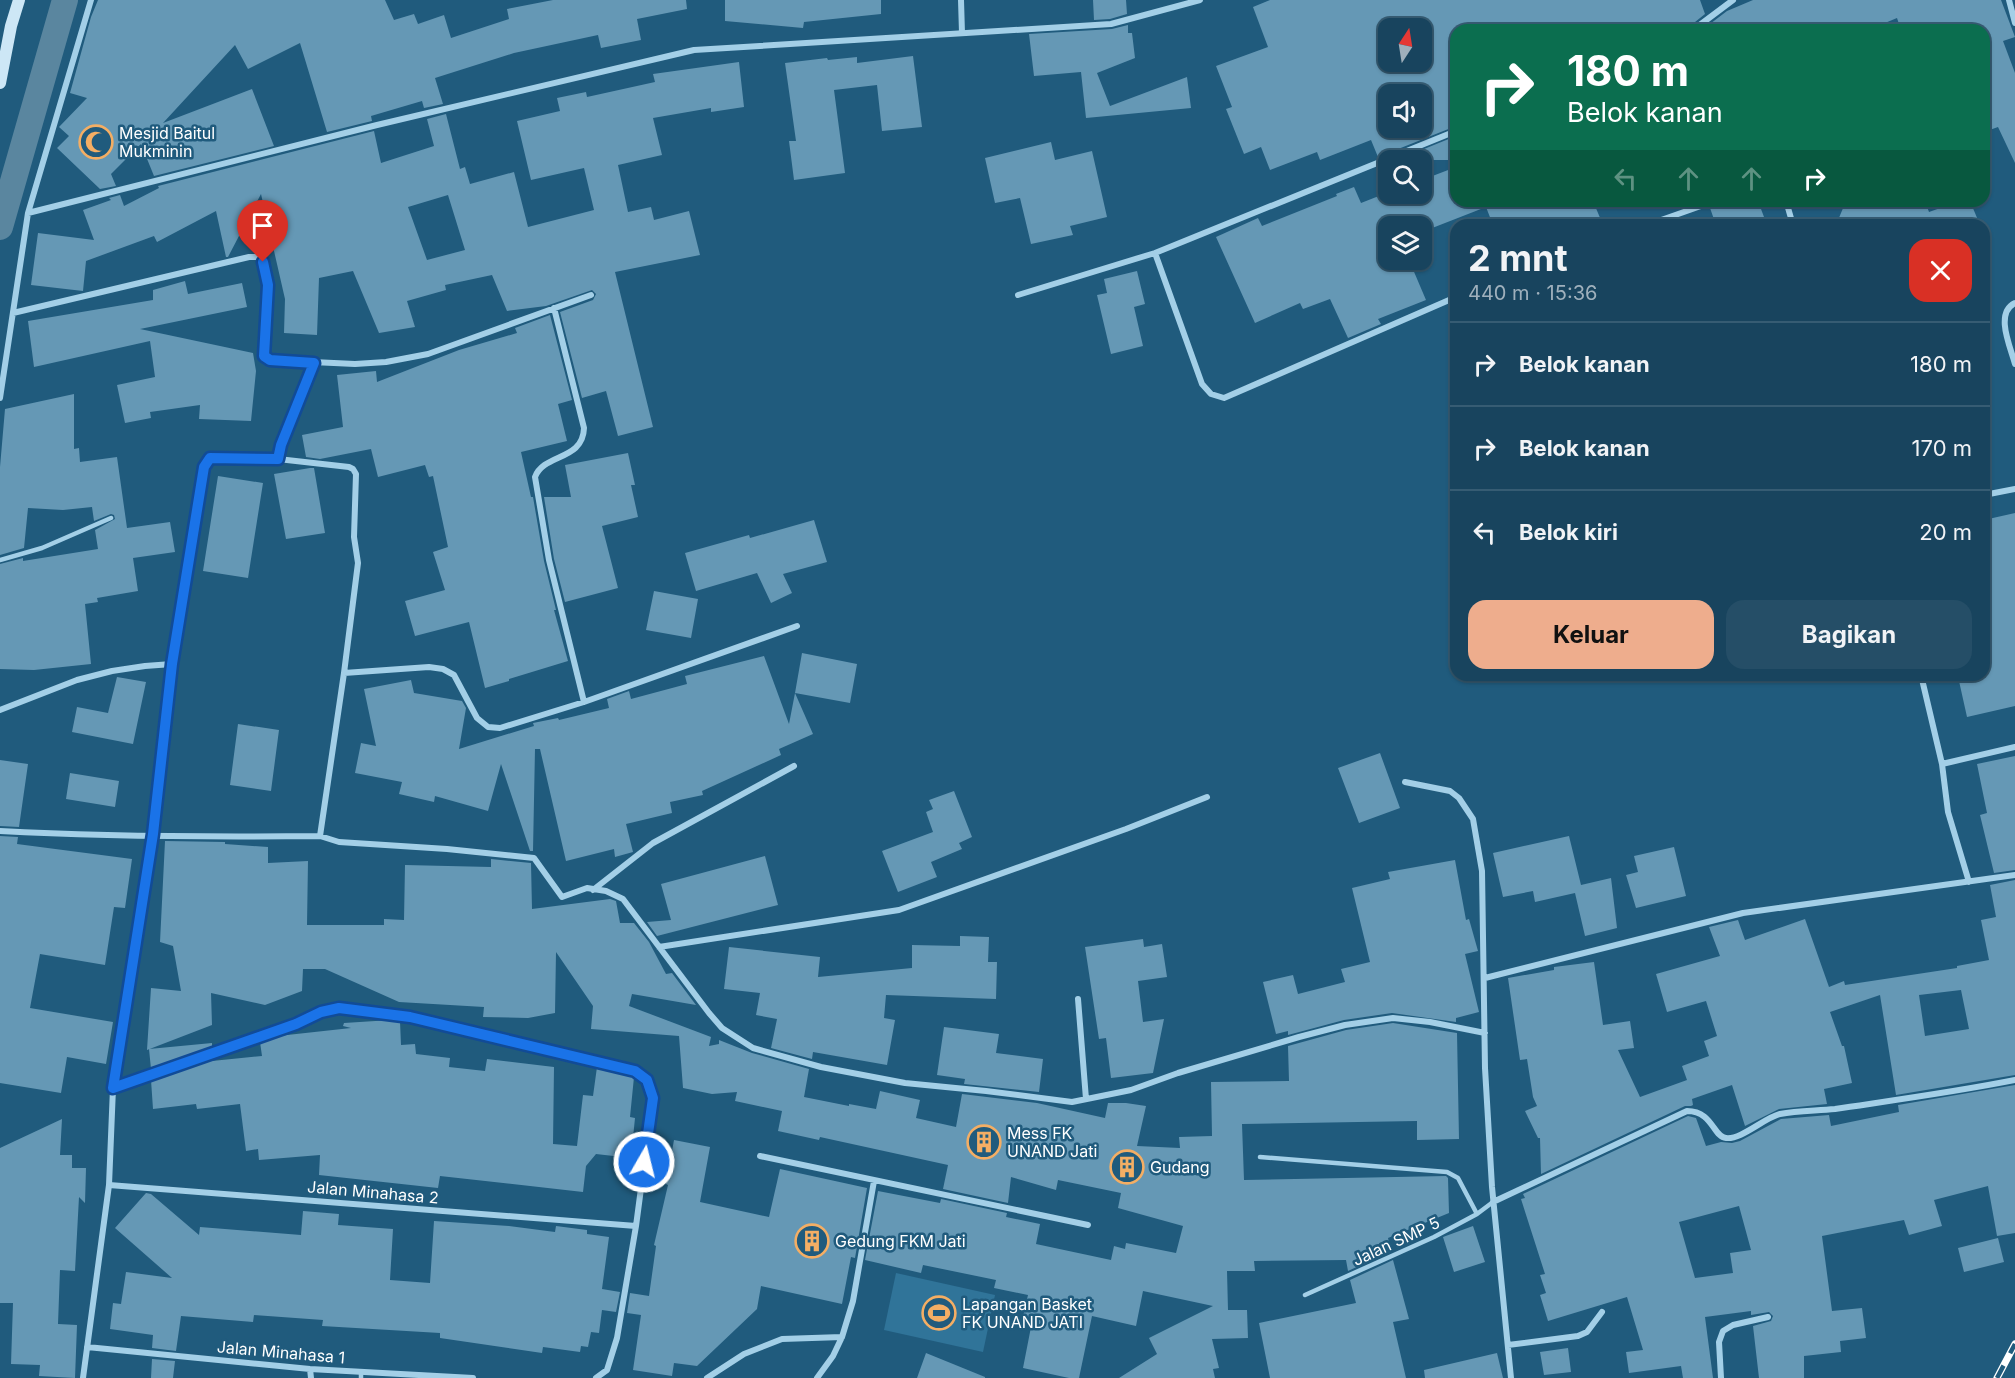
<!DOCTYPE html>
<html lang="id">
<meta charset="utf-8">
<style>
body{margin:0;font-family:Inter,sans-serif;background:#254e67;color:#f1f3f6;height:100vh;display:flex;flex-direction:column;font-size:22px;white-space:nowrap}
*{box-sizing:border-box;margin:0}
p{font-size:20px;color:#9fb0bc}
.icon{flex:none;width:33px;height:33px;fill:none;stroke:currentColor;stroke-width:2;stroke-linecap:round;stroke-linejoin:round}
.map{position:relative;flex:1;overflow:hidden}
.side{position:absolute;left:1450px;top:219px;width:540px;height:462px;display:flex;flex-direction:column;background:#18445e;border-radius:18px;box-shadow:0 2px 4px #0004,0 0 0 2px #365c73}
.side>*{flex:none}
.banner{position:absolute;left:1450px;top:24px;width:540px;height:183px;border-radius:18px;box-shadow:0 2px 4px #0004,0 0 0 2px #365c73;background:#0b6e4f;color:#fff;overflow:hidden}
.needle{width:39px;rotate:12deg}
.tools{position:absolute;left:1378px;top:18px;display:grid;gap:12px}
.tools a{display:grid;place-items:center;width:54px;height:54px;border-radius:12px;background:#18445e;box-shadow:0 2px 4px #0004,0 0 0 2px #365c73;font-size:30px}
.pin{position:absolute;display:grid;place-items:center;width:51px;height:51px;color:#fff;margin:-62px -26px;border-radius:50% 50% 50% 0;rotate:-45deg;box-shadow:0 0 6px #0007}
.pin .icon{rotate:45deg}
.me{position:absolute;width:66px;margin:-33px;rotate:8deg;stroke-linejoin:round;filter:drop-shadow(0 0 4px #0008)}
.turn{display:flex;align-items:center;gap:21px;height:126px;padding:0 18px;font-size:27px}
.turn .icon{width:78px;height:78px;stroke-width:2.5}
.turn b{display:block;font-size:42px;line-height:51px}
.lanes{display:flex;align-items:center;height:57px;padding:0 18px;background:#0003;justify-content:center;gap:30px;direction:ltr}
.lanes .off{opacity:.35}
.round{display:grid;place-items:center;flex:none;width:63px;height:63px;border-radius:18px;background:#254e67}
.summary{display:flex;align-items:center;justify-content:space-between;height:102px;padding:0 18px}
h1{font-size:36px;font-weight:700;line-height:45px}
.primary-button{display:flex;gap:12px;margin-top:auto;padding:12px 18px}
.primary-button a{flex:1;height:69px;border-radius:18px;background:#eead8d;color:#111;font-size:24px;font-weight:700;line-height:69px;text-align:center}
.primary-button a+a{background:#254e67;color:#f1f3f6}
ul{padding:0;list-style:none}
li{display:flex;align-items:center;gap:18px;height:84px;padding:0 18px;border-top:2px solid #365c73}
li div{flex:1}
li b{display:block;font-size:22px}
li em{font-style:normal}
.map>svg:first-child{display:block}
.green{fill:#307499}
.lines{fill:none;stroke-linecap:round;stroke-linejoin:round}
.canal{stroke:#5a869f;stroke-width:26}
.building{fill:#6598b5;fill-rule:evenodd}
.service{stroke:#a3cfe7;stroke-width:4.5}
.minor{stroke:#a3cfe7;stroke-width:6}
.secondary{stroke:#cde7f6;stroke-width:12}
.rail-casing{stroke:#fff;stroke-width:7}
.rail{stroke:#205b7d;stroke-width:4.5;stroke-dasharray:14;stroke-linecap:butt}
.route-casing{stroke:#114b97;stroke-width:15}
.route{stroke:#1a73e8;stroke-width:10}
.labels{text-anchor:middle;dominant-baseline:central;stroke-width:5;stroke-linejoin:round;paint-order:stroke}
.poi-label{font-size:16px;fill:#fff;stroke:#205b7d;text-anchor:start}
.street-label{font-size:16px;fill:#fff;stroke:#205b7d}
</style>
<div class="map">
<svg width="2015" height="1378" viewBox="0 0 2015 1378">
<rect width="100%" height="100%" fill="#205b7d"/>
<path class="green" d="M896,1273L995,1295L983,1352L884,1330Z"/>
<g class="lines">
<path class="canal" d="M0,227L65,0"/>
</g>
<path class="building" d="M98,0H385L394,20L414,14L418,24L444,15L451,38L509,19L507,9L553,0H686L687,9L637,19L641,40L601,48L598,35L514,53L435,78L443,104L424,108L422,101L371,116L372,121L327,132L300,43L248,69L235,45L163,123L252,89L274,146L154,176L141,144L111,174L116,186L100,189L57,148L69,136L59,127L87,98L70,93L91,17Z
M725,0H881V14L804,22L803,28L725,21Z
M1093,0H1126L1127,14L1110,19L1094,20Z
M1270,0H1700L1705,14L1690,26L1688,30H1649L1647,22L1627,30H1456V100L1451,102L1456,117V126L1378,157L1371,140L1320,160L1317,152L1270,170L1261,147L1244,154L1226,109L1232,107L1216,66L1268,47L1253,7ZM1389,28H1422V62H1389ZM1389,94H1422V128H1389Z
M1753,0H2001L2015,37L2003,41L2015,73V163L1998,127L1984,132V30H1901L1897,18L1868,30H1702L1727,11Z
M1128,25V33H1132L1135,58L1097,73L1110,106L1187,77L1191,108L1086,118L1081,72L1034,76L1029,34L1112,29Z
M913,56L922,127L882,131L877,85L834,90L845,173L794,180L789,141H796L785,63L827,58L828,60L857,57V63Z
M739,62L744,107L711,112V108L653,118L662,155L618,165L628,212L651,207L654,220L689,211L700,255L615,272L653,427L618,436L606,391L582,398L560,312L593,300L596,294L592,290L546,306L507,311L492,275L445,285L446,290L407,301L415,327L379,333L353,271L319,278L317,335L284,333L285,299L261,194L228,257H226L216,211L157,242L154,236L86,261L83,291L31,285L38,233L94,240L83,210L111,200L109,198L120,195L124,206L159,188L158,186L374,131L381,163L434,146L427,119L446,114L460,169L465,167L470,184L514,172L528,227L594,210L584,168L531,180L517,121L560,111L557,98L586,92L587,97L655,82L653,74ZM448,195L465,250L427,260L408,207Z
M1456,136V160H1397Z
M1051,142L1055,160L1092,151L1107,217L1070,226L1073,235L1031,244L1020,198L995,203L985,158Z
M1456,167V201H1593L1603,225H1493L1486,207L1422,232V226H1389V260H1409L1426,300L1378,319L1381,324L1348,338L1330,299L1303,309L1300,303L1255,323L1216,237L1258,218L1262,226L1337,196L1336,194L1354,187L1361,203L1389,192L1422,194V180Z
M1720,201H1758L1767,225H1716L1710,208L1719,205Z
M1846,201H1925L1929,212L1960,201H1970L1980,225H1836Z
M1137,271L1145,304L1134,307L1143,346L1111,354L1097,295L1107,293L1104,279Z
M185,281L188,294L242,283L247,307L140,329L253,353L256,371L251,421L199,419L200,405L150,412L151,418L125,423L117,385L155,377L150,341L34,367L28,321L153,300V290Z
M550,315L572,400L558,404L567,441L521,452L531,497H533L544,561L556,610H554L568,661L509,679V681L485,688L469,622L415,636L405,601L445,590L433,552L448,547L433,476L429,477L425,465L378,477L371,449L320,459L306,457L302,435L343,427L337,375L376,371L377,382L459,350L517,333L515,328Z
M74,394V449L79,448L80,462L117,457L127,528L170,522L175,552L133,558L138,591L97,598L98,602L85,604L91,664L34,670L0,669V564L23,558V561L98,549L95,530L115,519L114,515L111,514L94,521L92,507L63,510L28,508L24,548L0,555V467L5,409Z
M628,453L635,485H631L638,517L602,526L618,588L565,602L554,559L544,497H571L565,465Z
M310,468H314L325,533L286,539L274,474Z
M218,476L263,483L248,578L203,571Z
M2015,513V706L1967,717L1959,681L1984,675V520Z
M814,520L827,562L783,574L792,593L771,603L757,573L696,591L685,553L749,535L750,538Z
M654,591L698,599L691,638L646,630Z
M802,653L857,664L850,703L795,693Z
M764,656L789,724L795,693L813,734L779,749L781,755L702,791L703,795L670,802L672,813L626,824L633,852L615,857L614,849L566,861L540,749H535L533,851H530L501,764L488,811L435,796L434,802L399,794L402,782L355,773L361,743L376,746L364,689L411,680L414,693L462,701L466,708L459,749L534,726L533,723L558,718L559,720L609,708L607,699L629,691L631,699L687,684L685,676Z
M117,677L146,682L133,744L72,732L77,707L108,713Z
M238,724L279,730L271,791L230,785Z
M1380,753L1400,808L1359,823L1338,768Z
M2015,756V870L1994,873L1980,815L1987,813L1977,764Z
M0,760L28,764L19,827L0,826Z
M70,773L119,781L115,807L66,799Z
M954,791L972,837L959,843L962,849L931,862L937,877L898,892L882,851L933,832L926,812L933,809L929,800Z
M0,836L18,837L17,844L132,859L125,908L114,907L105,965L40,954L30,1008L113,1022L106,1064L67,1057L61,1093L0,1083Z
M1569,836L1581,885L1611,878L1617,928L1585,936L1575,893L1535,902L1533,891L1503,897L1493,853Z
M165,841L225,842V844L268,847V863L308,861L307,925H384V919L404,920L405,865L491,867V859L531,863L532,909L610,899L616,901L620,923H634L649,942L666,974L672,973L696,1005L632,994L629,1006L711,1037L709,1046L719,1044V1040L752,1053L809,1069L804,1097L849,1106V1104L876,1109L880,1091L920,1100L916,1118L956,1127L962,1094L1037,1103L1105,1118L1108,1103H1126L1146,1106L1137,1146L1180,1148L1179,1137L1212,1136L1211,1082L1289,1081L1288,1046L1346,1030L1393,1023L1457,1033L1459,1139L1417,1140V1121L1242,1124L1244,1180L1446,1176L1448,1178L1449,1213L1388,1238L1391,1251L1348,1271L1346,1260L1254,1261L1255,1271H1227L1228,1310H1247L1248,1338L1212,1339L1219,1368L1213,1369L1215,1378H1119L1157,1354L1149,1338L1213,1306L1143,1291L1136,1326L1092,1316L1079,1378H1069L1023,1368L1031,1327L1021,1325L1028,1295L994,1288L996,1280L923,1265L921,1273L865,1260L878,1191L940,1203L941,1199L1007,1213L1006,1217L1040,1224L1036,1244L1111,1260L1114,1246L1125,1249L1126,1243L1176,1253L1183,1226L1118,1208L1121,1193L1058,1180L1056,1190L1011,1177L1008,1203L943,1189L948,1165L820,1137L819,1140L778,1131L782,1111L735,1101L737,1092L712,1094L683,1088L679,1036L591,1029L593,1006L556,952L555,1013L528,1018L483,1017L484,1007L399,1002L325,969H303L302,991L265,1005L211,993L212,1025L147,1050L151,988L181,991L173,946L160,942Z
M1674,847L1686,896L1636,908L1626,875L1638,872L1634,856Z
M765,856L778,905L657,936L647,922L671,920L661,884Z
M1455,860L1466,920L1469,919L1478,951L1465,954L1479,1012L1456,1018V1022L1392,1013L1344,1020L1288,1035V1031L1276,1034L1263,982L1293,975L1298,994L1345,982L1341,969L1370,962L1352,888L1390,879L1388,872Z
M2015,880V1075L1896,1095L1880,995L1830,1012L1842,1046H1844L1852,1083L1824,1089L1827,1104L1779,1109L1745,1126L1732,1085L1692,1099L1693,1105L1691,1106H1685L1541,1174L1540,1138H1538L1525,1111L1537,1106L1533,1097L1527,1059L1520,1060L1508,978L1554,970V967L1594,962L1603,1025L1630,1021L1634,1048L1618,1050L1640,1097L1687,1080L1682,1066L1709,1056L1704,1041L1717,1036L1706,1001L1667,1012L1656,974L1720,956L1709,927L1738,920L1745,940L1805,919L1829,987L1844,981L1845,985L1957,968V966L1989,960L1981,920L1996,917L1990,885ZM1961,990L1969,1029L1925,1036L1919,995Z
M960,936L989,937L988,962H997L996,999L886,995L884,1018L895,1020L887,1065L813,1052L812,1059L771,1048L777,1019L756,1015L760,993L724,989L729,947L820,957L818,977L912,968V945L960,946Z
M1143,939L1144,947L1162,944L1167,977L1138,981L1143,1022L1164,1019L1153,1073L1111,1078L1106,1038L1099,1039L1085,947Z
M391,1020L400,1021L401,1045L415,1044L416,1054L450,1058L449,1067L485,1071L487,1059L554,1067L553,1144L577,1146L583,1095L593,1096L597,1067L633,1076L634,1077L630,1117L635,1118L631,1158L596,1154L586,1166L583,1192L440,1176L438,1188L319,1175L320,1155L259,1160L258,1149L246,1151L240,1104L197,1109L196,1104L153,1109L151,1080L212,1059V1061L262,1056L260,1042L278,1036L351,1028L343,1026L344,1023Z
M944,1027L999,1034L996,1053L1043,1059L1039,1092L964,1084L965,1079L937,1075Z
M212,1043V1048L151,1069L149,1049Z
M2015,1085V1233L1997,1236L1988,1186L1934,1200L1942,1226L1909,1235L1904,1220L1822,1236L1832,1311L1862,1308L1866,1338L1840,1341L1841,1352L1804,1356V1378H1759L1753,1326L1771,1321L1773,1316L1769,1312L1751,1315V1311L1705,1317L1713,1378H1683L1681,1366L1629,1373L1626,1352L1643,1350L1627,1297L1548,1321L1540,1295L1546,1293L1540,1275L1545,1274L1521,1199L1525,1198L1523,1194L1688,1116L1696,1118L1706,1146L1721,1142L1732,1143L1740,1141L1781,1119L1829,1115L1831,1126L1899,1112L1898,1105ZM1739,1206L1751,1250L1730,1253L1733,1273L1695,1278L1679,1222Z
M62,1119L60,1155H72V1168H86L85,1203L79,1197L75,1271L60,1270L58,1324L77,1325L75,1378L39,1376L40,1365L11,1364L13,1303H0V1148Z
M674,1140L710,1147L700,1202L769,1217L780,1169L867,1188L855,1258L851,1257L842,1304L761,1286L757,1309L697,1366L674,1363L672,1376L633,1370L641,1315L627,1313L630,1293L649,1296L656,1246L654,1245L668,1185L666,1184Z
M146,1193L151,1194L199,1235L200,1227L301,1235L303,1211L339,1214L338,1225L393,1229L390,1280L430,1283L434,1221L509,1226L555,1232L556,1226L587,1230V1234L609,1237L602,1289L620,1292L616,1312L602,1310L599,1333L591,1332L588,1347L581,1346L580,1352L543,1347L542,1353L440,1338V1333L322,1326L323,1320L254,1315L253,1322L181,1316L176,1351L152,1348L153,1335L110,1329L113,1303L121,1304L126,1272L172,1278L115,1228Z
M1473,1226L1485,1262L1454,1272L1443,1237Z
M1998,1238L2004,1262L1964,1272L1958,1248Z
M1393,1260L1409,1319L1393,1322L1406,1378H1270L1259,1323L1356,1303L1350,1280Z
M1568,1348L1571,1372L1544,1375L1540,1352Z
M926,1353L985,1377V1378H917Z
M1497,1353L1503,1378H1425L1424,1370Z
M152,1359L175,1361L173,1378H151Z"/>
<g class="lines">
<path class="service" d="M0,560L42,548L111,518
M1260,1157L1447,1172L1458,1178L1477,1214
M1305,1295L1434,1237L1477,1214L1493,1202
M361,1372V1378"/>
<path class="minor" d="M961,0L962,33
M2009,0L2015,23
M1693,30L1733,0
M1786,201L1793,225
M28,213L377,125L694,50L1111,24L1200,0
M1647,225L1715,201
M1155,253L1202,384L1211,394L1224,398L1456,297
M1018,295L1155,253L1456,131
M2015,303C1994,313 2011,348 2015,364
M554,308L584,428C583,461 544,453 535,477L549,560L584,702
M13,313L249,257H257C281,275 259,330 264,356L270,360L355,364L386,362L428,354L591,295
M0,398L28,213L91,0
M278,459L349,467L353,469L356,474L354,537L358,563L344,673L320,836
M1984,495L2015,489
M344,673L429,667L443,669L454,675L477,718L488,727L500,728L584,702L797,626
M1921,675L1942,764L1948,812L1969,882
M0,710L77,680L112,671L145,666L172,664
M1942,764L2015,747
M1405,782L1450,791L1459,798L1473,819L1482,871L1485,1068L1492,1187L1511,1378
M0,831C106,837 213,837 320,836L339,842L447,849L534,858L562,897L587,888L606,891L623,899L709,1013L722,1028L753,1048L821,1067L905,1083L986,1091L1072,1102L1131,1090L1178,1073L1299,1037L1345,1025L1393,1018L1430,1022L1485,1033
M593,890L653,843L794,766
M659,947L899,910L1126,829L1207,797
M1485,978L1743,913L2015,875
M1078,999L1086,1099
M113,1088L296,1024L321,1012L339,1008L410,1017L635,1071L647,1080L653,1098L636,1226L617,1338L607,1370L596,1378
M760,1156L1088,1225
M109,1185L636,1226
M1493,1202L1687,1111C1713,1111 1713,1137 1726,1138C1741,1140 1764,1118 1780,1114C1798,1110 1817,1111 1835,1109C1895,1100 1955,1092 2015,1080
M1508,1345L1578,1336L1587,1332L1602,1312
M87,1347L310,1369L473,1378
M310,1369L311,1378
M83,1378L109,1185L113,1088L152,834L172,664L204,467L210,458L278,459L281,445L314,364
M707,1378L744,1354L782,1339L842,1337
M817,1378L833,1356L842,1337L853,1301L874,1181
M1721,1378L1719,1342L1723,1331L1733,1325L1768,1317"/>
<path class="secondary" d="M0,83L11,26L19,0"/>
<defs>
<path id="rail" d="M1997,1378L2015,1344"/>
</defs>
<use href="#rail" class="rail-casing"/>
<use href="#rail" class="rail"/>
</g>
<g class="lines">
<defs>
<path id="route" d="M263,262L268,285L264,356L270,360L314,363L281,445L278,459L210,458L204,467L172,664L153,834L113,1088L296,1024L321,1012L339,1008L410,1017L635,1071L647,1080L653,1098L644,1162"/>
</defs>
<use href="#route" class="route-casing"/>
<use href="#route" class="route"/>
</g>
<defs>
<symbol id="mosque-ring" viewBox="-11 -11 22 22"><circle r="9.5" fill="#205b7d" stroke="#f4ae64" stroke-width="1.5"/><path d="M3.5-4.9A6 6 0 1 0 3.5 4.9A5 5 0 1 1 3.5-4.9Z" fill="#f4ae64"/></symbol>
<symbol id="building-ring" viewBox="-11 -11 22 22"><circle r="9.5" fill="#205b7d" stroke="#f4ae64" stroke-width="1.5"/><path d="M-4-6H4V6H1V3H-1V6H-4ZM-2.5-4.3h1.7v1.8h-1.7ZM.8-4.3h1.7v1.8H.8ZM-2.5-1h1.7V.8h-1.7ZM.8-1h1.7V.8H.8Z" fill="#f4ae64"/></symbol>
<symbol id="stadium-ring" viewBox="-11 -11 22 22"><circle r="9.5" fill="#205b7d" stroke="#f4ae64" stroke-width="1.5"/><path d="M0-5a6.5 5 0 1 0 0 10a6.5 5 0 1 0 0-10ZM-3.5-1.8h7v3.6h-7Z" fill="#f4ae64"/></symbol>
</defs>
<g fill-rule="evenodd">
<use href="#mosque-ring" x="77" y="123" width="38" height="38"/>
<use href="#building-ring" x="965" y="1123" width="38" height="38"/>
<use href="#building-ring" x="1108" y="1148" width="38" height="38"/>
<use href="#building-ring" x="793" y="1222" width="38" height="38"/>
<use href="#stadium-ring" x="920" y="1294" width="38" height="38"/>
</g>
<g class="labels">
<g class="poi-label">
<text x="119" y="133">Mesjid Baitul<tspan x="119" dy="18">Mukminin</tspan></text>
<text x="1007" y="1133">Mess FK<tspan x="1007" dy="18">UNAND Jati</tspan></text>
<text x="1150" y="1167">Gudang</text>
<text x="835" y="1241">Gedung FKM Jati</text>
<text x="962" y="1304">Lapangan Basket<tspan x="962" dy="18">FK UNAND JATI</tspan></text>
</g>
<g class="street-label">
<text transform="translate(373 1192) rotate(5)">Jalan Minahasa 2</text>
<text transform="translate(1396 1241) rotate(-25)">Jalan SMP 5</text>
<text transform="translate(281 1352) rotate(5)">Jalan Minahasa 1</text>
</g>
</g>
</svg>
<div class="tools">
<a><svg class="needle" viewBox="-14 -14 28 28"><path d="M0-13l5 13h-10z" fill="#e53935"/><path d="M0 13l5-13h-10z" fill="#9fb0bc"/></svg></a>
<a><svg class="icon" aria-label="sound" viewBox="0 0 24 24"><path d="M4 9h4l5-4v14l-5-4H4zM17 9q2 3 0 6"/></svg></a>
<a><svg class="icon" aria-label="search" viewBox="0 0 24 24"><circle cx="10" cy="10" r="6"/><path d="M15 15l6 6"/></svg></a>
<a><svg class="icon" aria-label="layers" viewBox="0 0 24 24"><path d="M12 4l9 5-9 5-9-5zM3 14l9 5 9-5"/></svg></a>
</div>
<div class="pin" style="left:263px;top:262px;background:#d93025"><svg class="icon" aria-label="arrive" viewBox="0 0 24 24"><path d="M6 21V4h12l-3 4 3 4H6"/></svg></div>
<svg class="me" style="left:644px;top:1162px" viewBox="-20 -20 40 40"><circle r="17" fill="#1a73e8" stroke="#fff" stroke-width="3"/><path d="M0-11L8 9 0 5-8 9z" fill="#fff"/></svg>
<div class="banner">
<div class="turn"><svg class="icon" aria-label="right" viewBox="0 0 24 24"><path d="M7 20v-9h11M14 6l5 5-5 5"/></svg><div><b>180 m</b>Belok kanan</div></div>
<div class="lanes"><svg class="icon off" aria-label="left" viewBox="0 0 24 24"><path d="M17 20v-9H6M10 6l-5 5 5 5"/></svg><svg class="icon off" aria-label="ahead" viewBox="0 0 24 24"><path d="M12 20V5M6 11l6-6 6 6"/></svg><svg class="icon off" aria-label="ahead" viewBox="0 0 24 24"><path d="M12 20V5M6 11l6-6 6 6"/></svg><svg class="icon" aria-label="right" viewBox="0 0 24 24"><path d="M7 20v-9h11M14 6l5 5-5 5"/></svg></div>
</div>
<section class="side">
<div class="summary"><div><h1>2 mnt</h1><p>440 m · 15:36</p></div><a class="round" style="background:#d93025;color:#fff"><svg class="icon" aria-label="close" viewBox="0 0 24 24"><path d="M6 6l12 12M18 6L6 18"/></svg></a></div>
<ul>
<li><svg class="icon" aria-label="right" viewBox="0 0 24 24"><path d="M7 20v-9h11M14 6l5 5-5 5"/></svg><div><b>Belok kanan</b></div><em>180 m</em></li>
<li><svg class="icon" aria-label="right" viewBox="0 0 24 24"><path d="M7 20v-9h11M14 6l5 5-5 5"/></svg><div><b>Belok kanan</b></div><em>170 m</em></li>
<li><svg class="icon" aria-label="left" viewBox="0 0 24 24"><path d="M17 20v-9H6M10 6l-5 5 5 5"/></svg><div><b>Belok kiri</b></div><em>20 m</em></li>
</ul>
<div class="primary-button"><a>Keluar</a><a>Bagikan</a></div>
</section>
</div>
